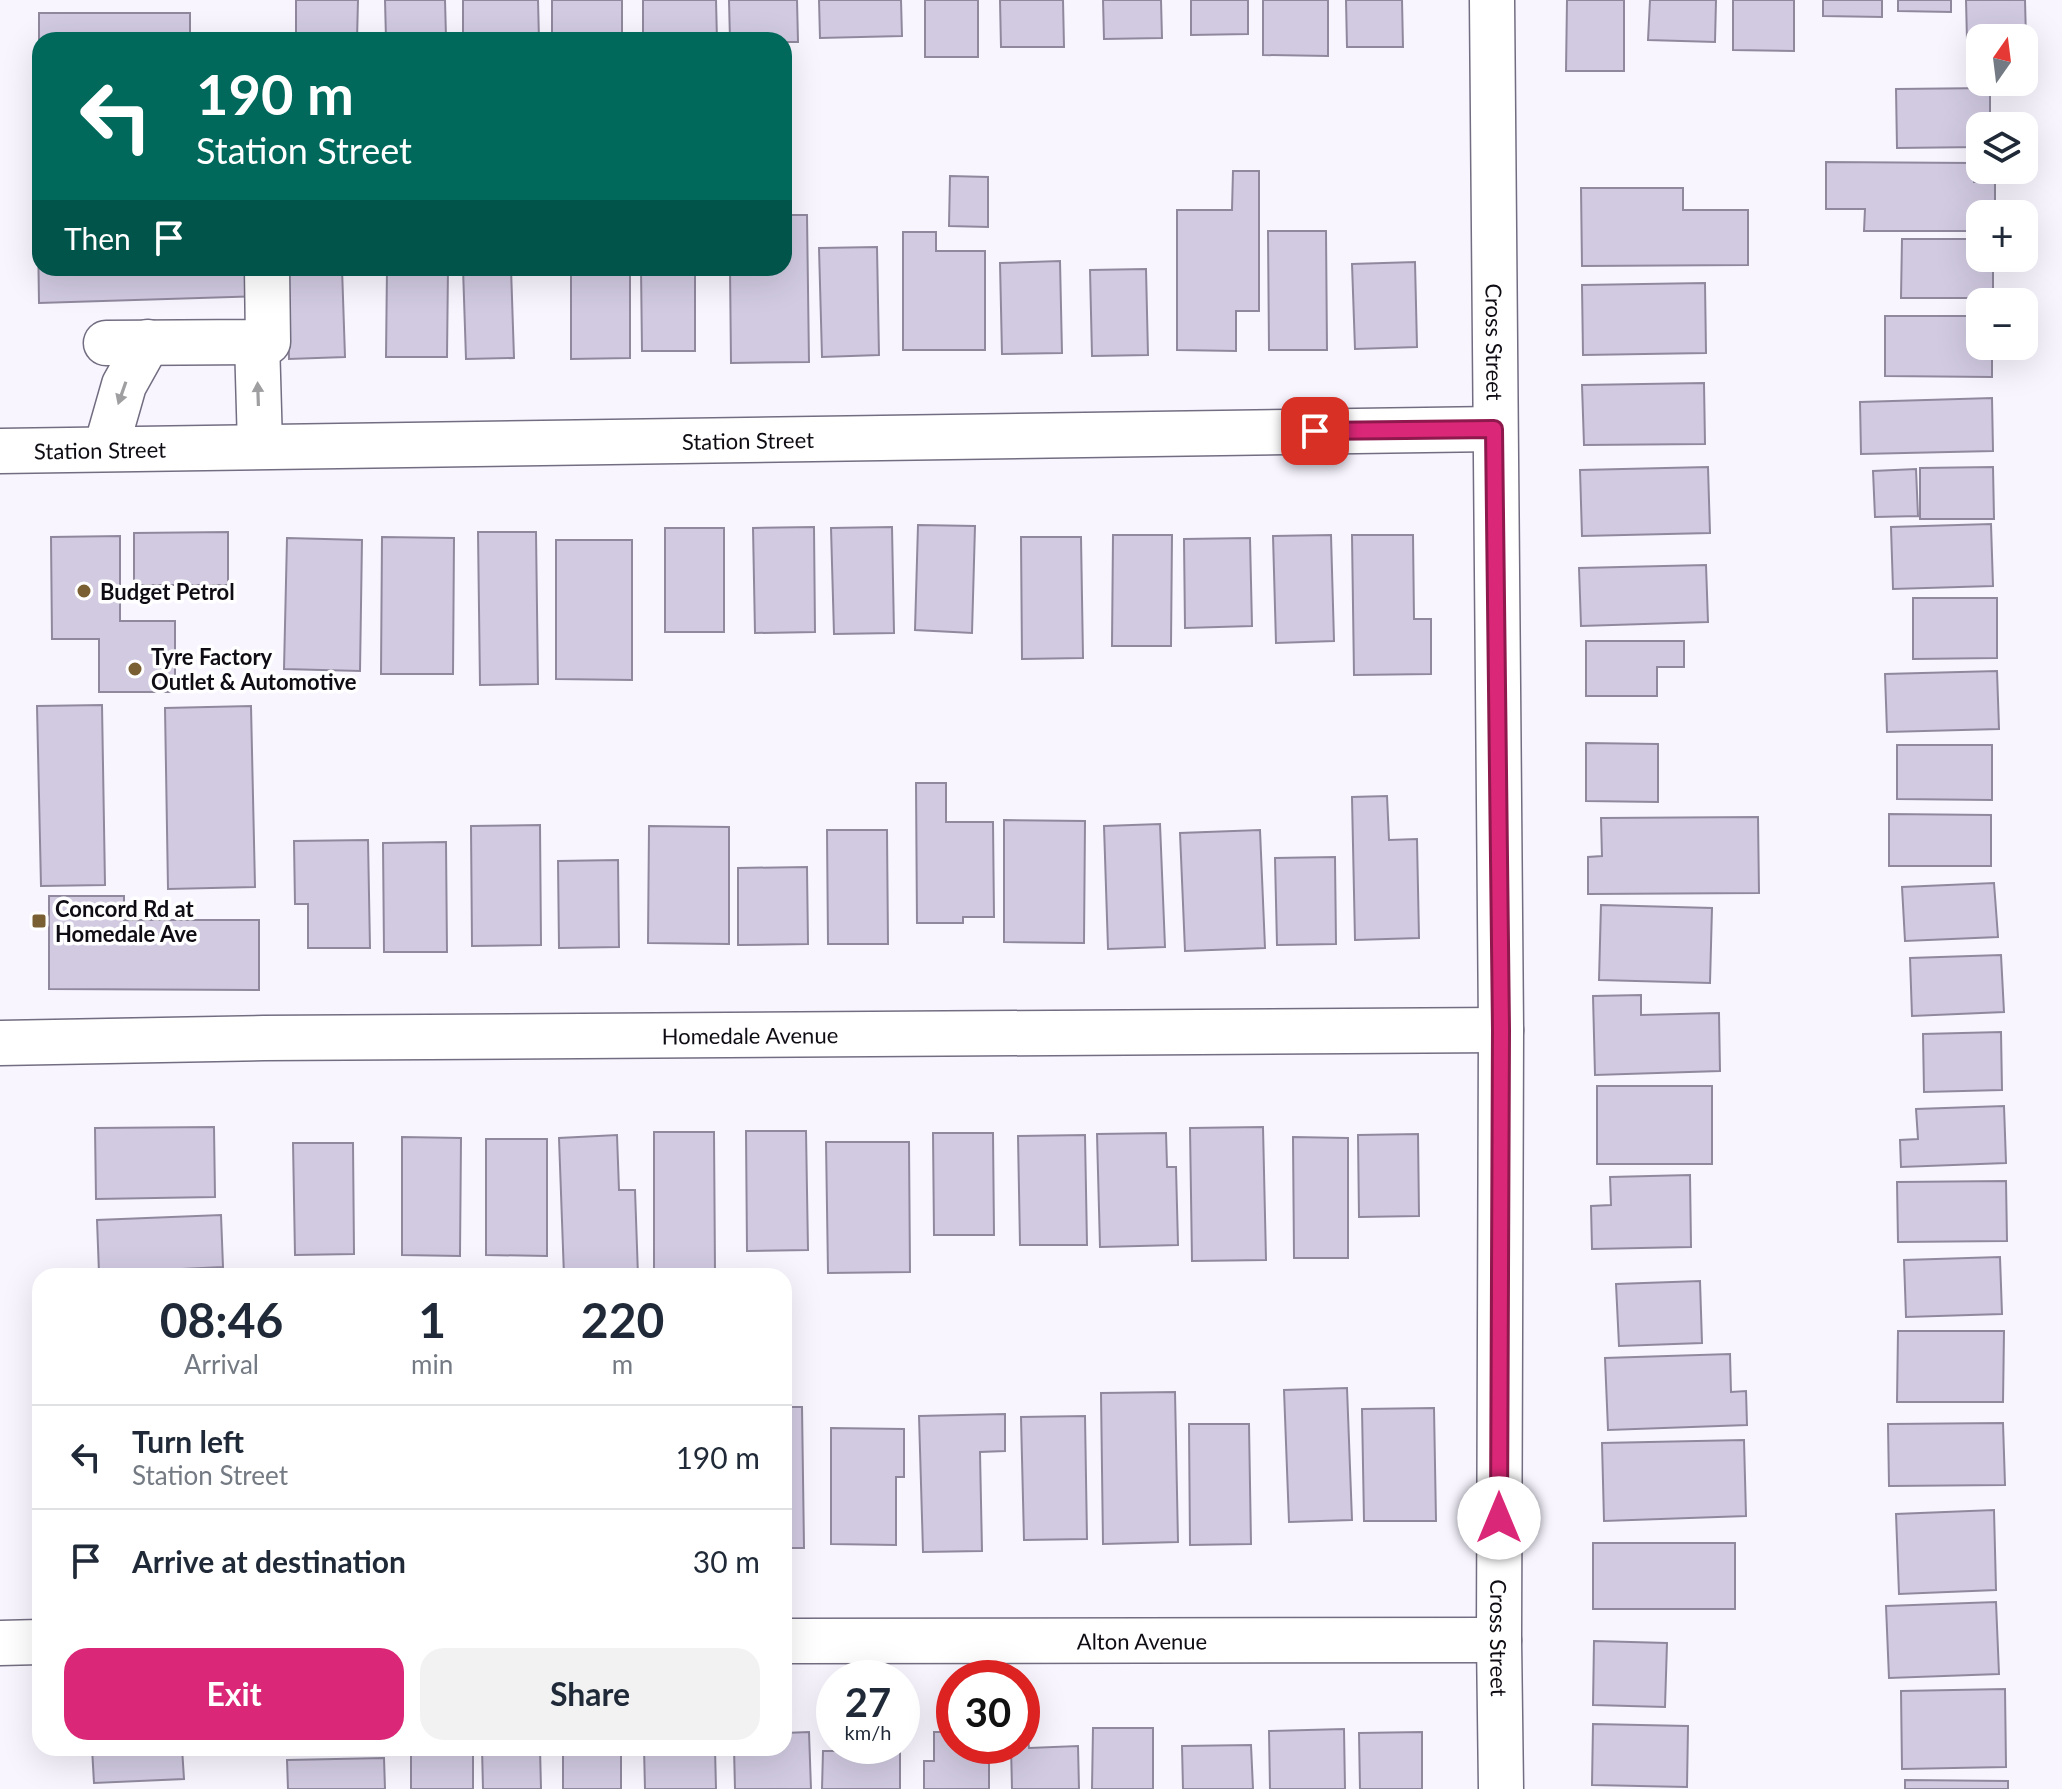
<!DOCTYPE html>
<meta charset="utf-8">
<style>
body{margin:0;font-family:Lato,sans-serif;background:#f2f2f3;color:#1f2937;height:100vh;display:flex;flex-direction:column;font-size:30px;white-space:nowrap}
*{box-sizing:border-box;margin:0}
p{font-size:26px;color:#747a83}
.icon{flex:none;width:44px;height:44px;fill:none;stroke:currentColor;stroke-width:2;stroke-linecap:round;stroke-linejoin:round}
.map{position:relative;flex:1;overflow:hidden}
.sheet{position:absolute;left:32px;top:1268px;width:760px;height:488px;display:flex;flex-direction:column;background:#fff;border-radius:24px;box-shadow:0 8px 32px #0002}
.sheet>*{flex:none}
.guide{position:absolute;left:32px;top:32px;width:760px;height:244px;border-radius:24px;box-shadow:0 8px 32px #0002;background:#00695c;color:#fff;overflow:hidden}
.needle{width:52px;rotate:14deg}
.controls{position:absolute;left:1966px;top:24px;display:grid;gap:16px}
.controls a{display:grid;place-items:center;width:72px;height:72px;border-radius:16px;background:#fff;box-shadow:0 8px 32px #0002;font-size:40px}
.speed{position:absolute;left:816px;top:1660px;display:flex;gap:16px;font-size:40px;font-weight:700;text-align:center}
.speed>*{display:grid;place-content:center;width:104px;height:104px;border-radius:50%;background:#fff;box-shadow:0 8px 32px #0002;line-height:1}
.speed small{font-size:20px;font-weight:400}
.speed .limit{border:12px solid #d22;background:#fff;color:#111}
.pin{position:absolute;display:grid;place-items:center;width:68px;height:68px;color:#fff;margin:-34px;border-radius:16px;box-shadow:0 4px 12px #0006}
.me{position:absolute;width:88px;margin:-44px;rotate:0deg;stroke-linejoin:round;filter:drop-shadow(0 0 6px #0008)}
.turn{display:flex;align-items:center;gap:28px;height:168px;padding:0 32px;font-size:36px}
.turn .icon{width:104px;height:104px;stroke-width:2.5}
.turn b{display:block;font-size:56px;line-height:68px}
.then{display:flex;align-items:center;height:76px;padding:0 32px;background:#0003;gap:16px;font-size:30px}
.eta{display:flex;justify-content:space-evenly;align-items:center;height:136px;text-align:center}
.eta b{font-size:48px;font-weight:700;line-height:56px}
.cta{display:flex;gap:16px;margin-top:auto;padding:16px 32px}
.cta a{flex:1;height:92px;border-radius:24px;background:#db2777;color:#fff;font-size:32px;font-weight:700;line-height:92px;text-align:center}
.cta a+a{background:#f2f2f3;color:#1f2937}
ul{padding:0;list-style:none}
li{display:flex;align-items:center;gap:24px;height:104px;padding:0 32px;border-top:2px solid #e0e1e3}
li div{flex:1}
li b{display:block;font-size:30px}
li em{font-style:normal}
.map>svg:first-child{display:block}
.building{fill:#d1cae1;stroke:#90899e;stroke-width:2}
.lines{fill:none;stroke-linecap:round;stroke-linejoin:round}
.minor-casing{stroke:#736d81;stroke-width:47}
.minor{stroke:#fff;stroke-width:44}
.oneway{fill:#9f9ea1}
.route-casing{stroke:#8e194d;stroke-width:20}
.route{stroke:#db2777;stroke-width:14}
.poi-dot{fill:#795f31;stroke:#fff;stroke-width:3}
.labels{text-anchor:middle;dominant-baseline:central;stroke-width:7;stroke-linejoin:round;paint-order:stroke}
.street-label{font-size:22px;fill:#0f0c14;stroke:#fff}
.poi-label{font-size:22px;font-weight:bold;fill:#0f0c14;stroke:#fff;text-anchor:start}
</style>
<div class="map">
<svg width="2062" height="1789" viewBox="0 0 2062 1789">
<rect width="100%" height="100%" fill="#f8f5ff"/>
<path class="building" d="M296,0H358L357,40H296Z
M385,0H445L446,37L386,39Z
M463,0H538L539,40H463Z
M552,0H622V35L552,34Z
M643,0H716L717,40H643Z
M729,0H797L798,42H784V40H730Z
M819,0H901L902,36L820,38Z
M925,0H978V57H925Z
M1000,0H1063L1064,47H1001Z
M1103,0H1161L1162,38L1104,39Z
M1191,0H1248V34L1191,35Z
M1263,0H1328V56L1263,55Z
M1346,0H1402L1403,47H1347Z
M1567,0H1624V71H1566Z
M1650,0H1716L1715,42L1648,40Z
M1733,0H1794V51L1733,50Z
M1823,0H1882V17L1823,16Z
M1898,0H1951V12L1898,11Z
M1966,0H2025L2027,79H2024V38H1980V80H1968Z
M39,13H190V40H40L39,44Z
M1990,88V126H1980V147L1897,148L1896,89Z
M36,100H40V268H262V296L39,303Z
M1826,162L1974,163V182H1995V214H1980V231H1864L1865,209H1826Z
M1233,171H1259V311H1236V351L1177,350V210H1232Z
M950,176L988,177V227L949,226Z
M1581,188H1683V210H1748V265L1582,266Z
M784,215H807L809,362L731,363L730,268H784Z
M1268,231H1326L1327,350H1269Z
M903,232H936V251H985V350H903Z
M1902,239H1980V258H1993V298H1901Z
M877,247L879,355L822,357L819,248Z
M1060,261L1062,353L1002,354L1000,263Z
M1415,262L1417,347L1355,349L1352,264Z
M287,268H342L345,357L289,359Z
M387,268H448L447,357H386Z
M463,268H511L514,358L466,359Z
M571,268H630V358L571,359Z
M641,268H695V351H642Z
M1146,269L1148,355L1092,356L1090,270Z
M1705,283L1706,353L1583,355L1582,285Z
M1885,316H1980V346H1992V377L1885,376Z
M1704,383L1705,444L1584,445L1582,385Z
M1992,398L1993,451L1861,454L1860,402Z
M1708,467L1710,533L1582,536L1580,470Z
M1993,467L1994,519H1920V468Z
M1916,469L1918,516L1875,517L1873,471Z
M1991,524L1993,586L1893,589L1891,527Z
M918,525L975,526L972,633L915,630Z
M814,527L815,632L755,633L753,528Z
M892,527L894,633L834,634L831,528Z
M665,528H724V632H665Z
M228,532V585H134V533Z
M478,532H536L538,684L480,685Z
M1113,535H1172L1171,646H1112Z
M1331,535L1334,641L1276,643L1273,536Z
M1352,535H1413L1414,619H1431V674L1354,675Z
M120,536V621H175V692H99V639H52L51,537Z
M382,537L454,538L453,674H381Z
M1021,537H1081L1083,658L1022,659Z
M287,538L362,540L360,671L284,669Z
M1250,538L1252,626L1185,628L1184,539Z
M556,540H632V680L556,679Z
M1706,565L1708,622L1581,626L1579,568Z
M1913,598H1997V658L1913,659Z
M1586,641H1684V667H1657V696H1586Z
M1997,671L1999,729L1887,732L1885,674Z
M102,705L105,885L41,886L37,706Z
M251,706L255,887L168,889L165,708Z
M1586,743L1658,744V802L1586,801Z
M1897,745H1992V800L1897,799Z
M916,783H946V822H993L994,917H963V923H917Z
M1387,796L1389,840L1417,839L1419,938L1355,940L1352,797Z
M1889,814L1991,815V866H1889Z
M1758,817L1759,893L1588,894V857L1602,856L1601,818Z
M1004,820L1085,821L1084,943L1004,942Z
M1160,824L1165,947L1108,949L1104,826Z
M540,825L541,945L472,946L471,826Z
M649,826L729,827V944L648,943Z
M827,830H887L888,944H828Z
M1260,830L1265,948L1185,951L1180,833Z
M368,840L370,948H308V904H295L294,841Z
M446,842L447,952H384L383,843Z
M1335,857L1336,944L1277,945L1275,858Z
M618,860L619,947L559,948L558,861Z
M807,867L808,944L738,945V868Z
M1994,883L1998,937L1905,941L1902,887Z
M49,896H124V920H259V990L49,989Z
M1601,905L1712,908L1710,983L1599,980Z
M2001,955L2004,1012L1912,1016L1910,958Z
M1641,995V1015L1719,1013L1720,1071L1595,1075L1593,996Z
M2001,1032L2002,1090L1924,1092L1923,1034Z
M1597,1086H1712V1164H1597Z
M2004,1106L2006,1163L1901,1167L1900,1140L1918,1139L1916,1109Z
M214,1127L215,1197L96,1199L95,1128Z
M1263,1127L1266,1260L1192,1261L1190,1128Z
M746,1131H806L808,1250L747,1251Z
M654,1132H714L715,1273L654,1274Z
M933,1133H993L994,1235H934Z
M1166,1133L1167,1167H1176L1178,1245L1100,1247L1097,1134Z
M1418,1134L1419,1216L1359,1217L1358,1135Z
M617,1135L619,1190H635L638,1276H564L559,1138Z
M1085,1135L1087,1245H1020L1018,1136Z
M402,1137L461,1138L460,1256L402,1255Z
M1293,1137L1348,1138V1258H1294Z
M486,1139H547V1256L486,1255Z
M826,1142H909L910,1272L828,1273Z
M293,1143H353L354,1254L295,1255Z
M1690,1175L1691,1247L1592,1249L1591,1206L1611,1205L1610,1177Z
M2006,1181L2007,1241L1898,1242L1897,1182Z
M221,1215L223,1267L99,1273L97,1220Z
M2000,1257L2002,1314L1906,1317L1904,1260Z
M1700,1281L1702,1343L1619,1346L1616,1284Z
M1898,1331H2004L2003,1402H1897Z
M1730,1354L1731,1392L1746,1391L1747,1425L1608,1430L1605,1358Z
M1347,1388L1352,1520L1289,1522L1284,1390Z
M1175,1392L1178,1542L1103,1544L1101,1393Z
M784,1407H802L804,1548H784Z
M1434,1408L1436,1521H1364L1362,1409Z
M1005,1414V1451L980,1452L982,1551L923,1552L919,1416Z
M1085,1416L1087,1539L1024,1540L1021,1417Z
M2003,1423L2005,1485L1889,1486L1888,1424Z
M1189,1424H1249L1251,1544L1190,1545Z
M831,1428L904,1429V1477H896V1545L831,1544Z
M1744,1440L1746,1516L1604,1521L1602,1443Z
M1994,1510L1996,1590L1899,1594L1896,1514Z
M1593,1543H1735V1609H1593Z
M1996,1602L1999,1674L1889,1678L1886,1606Z
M1594,1641L1667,1643L1665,1707L1593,1705Z
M2005,1689L2006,1767L1902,1769L1901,1691Z
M1593,1724L1688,1726L1687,1787L1592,1785Z
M1093,1728H1153V1789H1092Z
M1344,1729L1345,1789H1270L1269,1731Z
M809,1732L811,1789H735L734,1748H784V1733Z
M934,1732H954V1746H989V1789H924V1761H934Z
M1422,1732V1789H1360L1359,1733Z
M1022,1739H1028L1029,1748L1078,1746L1079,1789H1012L1011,1746H1022Z
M1251,1745L1253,1789H1183L1182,1746Z
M92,1748H182L184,1779L94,1783Z
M411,1748H473V1789H411Z
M482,1748H540L541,1789H483Z
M563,1748H621V1789H563Z
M644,1748H715L716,1789H645Z
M823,1751H900V1789H822Z
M384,1758L385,1789H288L287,1760Z
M1905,1780L2008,1781V1789H1905Z"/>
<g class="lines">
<defs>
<g id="minor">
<path id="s1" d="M1492,0L1501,1030L1499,1640L1501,1789"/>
<path d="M257,341L260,446"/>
<path d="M106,343L268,342L267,268"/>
<path d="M106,448L124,385L148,342"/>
<path id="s2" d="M0,451L1494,429"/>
<path id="s3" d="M0,1043L264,1038L1501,1030"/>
<path id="s4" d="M784,1641L1499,1640"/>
<path d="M0,1643L40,1642"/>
</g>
</defs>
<use href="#minor" class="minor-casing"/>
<use href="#minor" class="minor"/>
</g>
<defs><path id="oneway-solid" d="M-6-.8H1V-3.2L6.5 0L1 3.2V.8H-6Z" transform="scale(2)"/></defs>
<g class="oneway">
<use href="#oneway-solid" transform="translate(122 393) rotate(109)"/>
<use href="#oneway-solid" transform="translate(258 394) rotate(-92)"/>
</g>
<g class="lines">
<defs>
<path id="route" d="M1315,431L1494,429L1501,1030L1499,1518"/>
</defs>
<use href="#route" class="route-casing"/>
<use href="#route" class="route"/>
</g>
<g class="poi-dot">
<circle cx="84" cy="591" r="8"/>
<circle cx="135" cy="669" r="8"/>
<rect x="31" y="913" width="16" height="16" rx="4"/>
</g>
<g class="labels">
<g class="street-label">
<text stroke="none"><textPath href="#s1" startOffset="342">Cross Street</textPath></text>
<text stroke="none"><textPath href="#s2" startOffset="748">Station Street</textPath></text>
<text stroke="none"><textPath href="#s2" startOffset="100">Station Street</textPath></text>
<text stroke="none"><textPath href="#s3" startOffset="750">Homedale Avenue</textPath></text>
<text stroke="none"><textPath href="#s1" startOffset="1638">Cross Street</textPath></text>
<text stroke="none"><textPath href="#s4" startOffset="358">Alton Avenue</textPath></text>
</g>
<g class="poi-label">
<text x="100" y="591">Budget Petrol</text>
<text x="151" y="656">Tyre Factory<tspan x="151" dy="25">Outlet &amp; Automotive</tspan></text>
<text x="55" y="908">Concord Rd at<tspan x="55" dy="25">Homedale Ave</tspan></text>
</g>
</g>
</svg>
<div class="controls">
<a><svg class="needle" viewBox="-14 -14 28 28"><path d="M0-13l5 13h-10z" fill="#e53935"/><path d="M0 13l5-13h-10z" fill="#747a83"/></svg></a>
<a><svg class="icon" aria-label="layers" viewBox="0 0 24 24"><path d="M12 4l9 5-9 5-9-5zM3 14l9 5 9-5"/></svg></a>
<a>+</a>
<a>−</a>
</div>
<div class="speed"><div>27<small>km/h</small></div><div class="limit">30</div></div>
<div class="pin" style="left:1315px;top:431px;background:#d93025"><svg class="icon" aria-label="arrive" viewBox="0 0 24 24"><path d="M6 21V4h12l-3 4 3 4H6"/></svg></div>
<svg class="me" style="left:1499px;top:1518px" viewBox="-20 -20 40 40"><circle r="19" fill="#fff"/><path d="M0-13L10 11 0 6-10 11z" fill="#db2777"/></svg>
<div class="guide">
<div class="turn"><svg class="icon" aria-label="left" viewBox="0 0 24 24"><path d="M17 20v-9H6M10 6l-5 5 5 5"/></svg><div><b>190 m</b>Station Street</div></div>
<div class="then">Then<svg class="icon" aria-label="arrive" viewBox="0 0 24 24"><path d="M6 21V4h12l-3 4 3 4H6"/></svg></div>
</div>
<section class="sheet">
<div class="eta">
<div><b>08:46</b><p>Arrival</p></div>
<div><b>1</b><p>min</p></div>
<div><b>220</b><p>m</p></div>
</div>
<ul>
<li><svg class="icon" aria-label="left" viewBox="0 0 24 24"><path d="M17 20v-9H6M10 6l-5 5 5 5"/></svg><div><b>Turn left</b><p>Station Street</p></div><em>190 m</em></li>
<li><svg class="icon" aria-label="arrive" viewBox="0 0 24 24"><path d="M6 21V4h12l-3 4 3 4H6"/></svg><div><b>Arrive at destination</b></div><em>30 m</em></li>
</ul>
<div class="cta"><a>Exit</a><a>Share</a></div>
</section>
</div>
